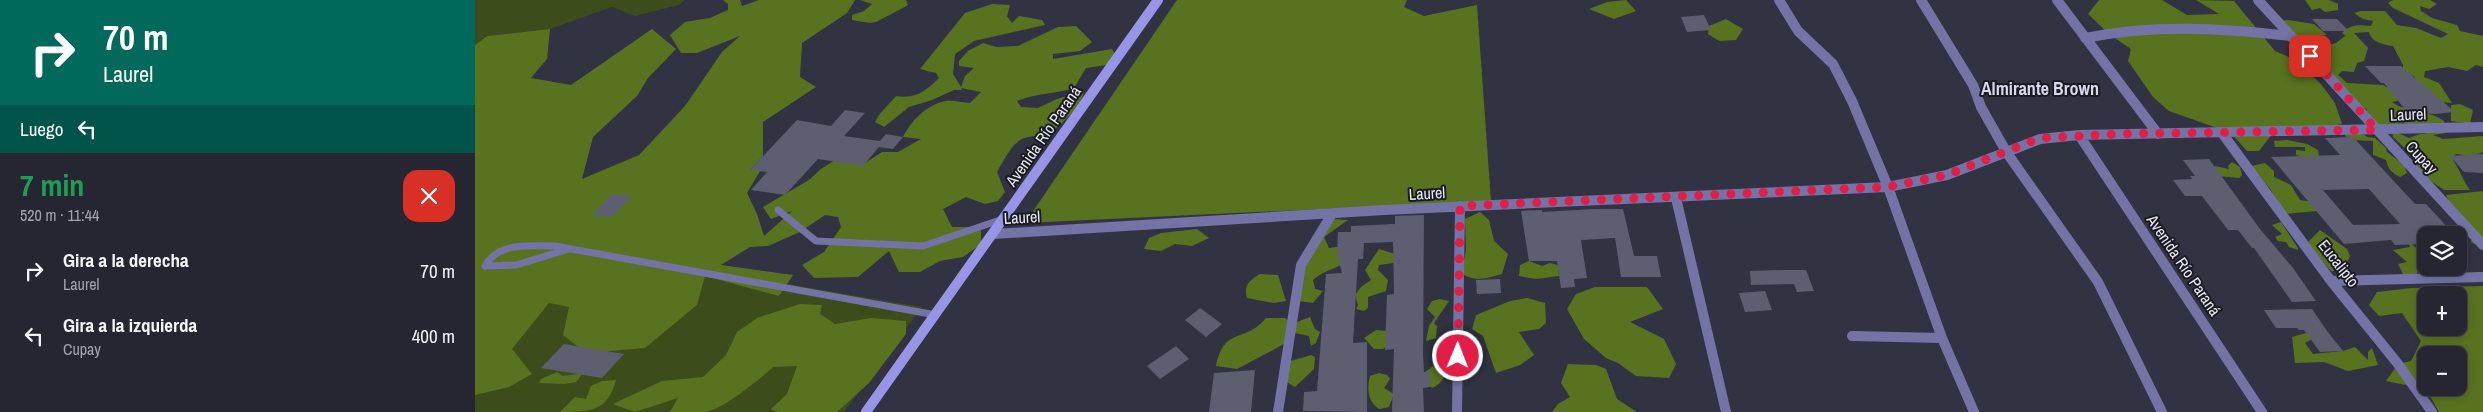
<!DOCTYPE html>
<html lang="es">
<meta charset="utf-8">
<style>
body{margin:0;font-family:"Archivo Narrow",sans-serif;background:#2d2e3a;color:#f1f3f6;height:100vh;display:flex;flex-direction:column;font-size:19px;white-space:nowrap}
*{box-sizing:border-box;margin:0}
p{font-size:16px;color:#a3a5ac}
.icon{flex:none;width:28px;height:28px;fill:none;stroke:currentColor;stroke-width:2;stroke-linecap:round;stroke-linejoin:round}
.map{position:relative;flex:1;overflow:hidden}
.sheet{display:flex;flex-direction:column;background:#252632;width:475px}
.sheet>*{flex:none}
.top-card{background:#00695c;color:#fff;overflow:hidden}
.controls{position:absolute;left:1942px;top:226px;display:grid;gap:10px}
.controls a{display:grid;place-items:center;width:50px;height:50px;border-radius:10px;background:#252632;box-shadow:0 2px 8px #0003,0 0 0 1px #42434d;font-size:25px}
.pin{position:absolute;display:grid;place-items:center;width:42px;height:42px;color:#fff;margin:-21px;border-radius:10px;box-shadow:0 2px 8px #0006}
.me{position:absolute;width:55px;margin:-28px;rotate:1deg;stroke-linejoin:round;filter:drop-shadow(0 0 4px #0008)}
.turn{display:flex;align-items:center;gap:18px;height:105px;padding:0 20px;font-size:22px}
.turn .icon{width:65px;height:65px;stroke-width:2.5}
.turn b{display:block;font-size:35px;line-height:42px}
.then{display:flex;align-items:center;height:48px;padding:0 20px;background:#0003;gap:10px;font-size:19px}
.round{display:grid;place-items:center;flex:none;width:52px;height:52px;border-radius:15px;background:#2d2e3a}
.overview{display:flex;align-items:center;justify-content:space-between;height:85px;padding:0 20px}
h1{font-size:30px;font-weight:700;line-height:38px;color:#1e9e55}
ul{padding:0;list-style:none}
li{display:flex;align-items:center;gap:15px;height:65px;padding:0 20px}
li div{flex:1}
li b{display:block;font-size:19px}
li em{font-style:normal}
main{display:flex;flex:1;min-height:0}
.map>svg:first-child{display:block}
.green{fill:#3c4c1b}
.forest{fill:#597220;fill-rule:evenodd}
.building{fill:#5d5f71;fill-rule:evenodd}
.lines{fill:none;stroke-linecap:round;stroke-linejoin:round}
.service{stroke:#7473a5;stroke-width:7}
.minor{stroke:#7473a5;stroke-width:10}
.secondary{stroke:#9895e6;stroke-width:10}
.route{stroke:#e11d48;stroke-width:9;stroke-dasharray:0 16.2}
.labels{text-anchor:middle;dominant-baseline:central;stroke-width:4;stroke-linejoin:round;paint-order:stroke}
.street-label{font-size:16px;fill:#e8e9f4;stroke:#1a1b22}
.neighbourhood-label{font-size:18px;font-weight:bold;fill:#d7daef;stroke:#1a1b22}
</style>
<main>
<section class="sheet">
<div class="top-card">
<div class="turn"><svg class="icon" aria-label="right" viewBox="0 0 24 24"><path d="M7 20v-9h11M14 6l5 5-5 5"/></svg><div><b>70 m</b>Laurel</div></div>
<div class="then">Luego<svg class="icon" aria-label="left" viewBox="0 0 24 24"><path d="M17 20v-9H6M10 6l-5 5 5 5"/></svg></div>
</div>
<div class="overview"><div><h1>7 min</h1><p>520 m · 11:44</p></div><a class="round" style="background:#d93025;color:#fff"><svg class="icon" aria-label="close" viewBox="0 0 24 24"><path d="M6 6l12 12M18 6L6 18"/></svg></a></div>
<ul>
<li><svg class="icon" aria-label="right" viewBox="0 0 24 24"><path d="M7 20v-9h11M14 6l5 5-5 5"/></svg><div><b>Gira a la derecha</b><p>Laurel</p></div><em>70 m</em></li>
<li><svg class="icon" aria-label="left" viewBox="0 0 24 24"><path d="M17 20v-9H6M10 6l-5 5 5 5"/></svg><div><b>Gira a la izquierda</b><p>Cupay</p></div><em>400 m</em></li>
</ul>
</section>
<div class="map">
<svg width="2008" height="412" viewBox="0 0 2008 412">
<rect width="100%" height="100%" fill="#313342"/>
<path class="green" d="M0,0H210L204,5L160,16L137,7L75,29L12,36L0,45Z
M0,231L447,307L369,412H0Z"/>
<path class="forest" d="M248,0H265L267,6L284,0H380L372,13L327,43L325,77L341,87L288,122V156L276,169L285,171L272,193L282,214L289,236L317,211L296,219L288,207L334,180L346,169L363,158L390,163L407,152H423L446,139L428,137C436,121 452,104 471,101C478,100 488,103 495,103L506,92L486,88L487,90H479L457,100L434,107L409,127L400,122L404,115L421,96C441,99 451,91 464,78L461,73L445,69L490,13L517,4L535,5L532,16L537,23L544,16L567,20L570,25L499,41L480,54L478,74L486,87L490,76L499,68L484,66V61L493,51L508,43L522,47L543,46L583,27L601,26L617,42L605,51L578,54V59L637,49L642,58L638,64L611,68L599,88C580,94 561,93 542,101L546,107L563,108L582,99L609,91C608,103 584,129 572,134C564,137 552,135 545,140C535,147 528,162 522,172L530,192L523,201L510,204L491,197L468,209L477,227H506V244L488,257L465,261L445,272H424L414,251L383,277L339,278L327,265L349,252L366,227L363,217L350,215L325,232L293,246L275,247L246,265L318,275L304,296L230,276L222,305L170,348L111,353L88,335L94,307L74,303L37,349L57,374L34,387L0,395V45L12,36L75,29L72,59L56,78L96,85L177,29L201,49L173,78L162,96L118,137L107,179L164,155L210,106L247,52L265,36L222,53H206L195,35L210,22L235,18L253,10V4Z
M385,0H431L433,5C430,7 405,20 401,22C393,24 384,21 377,20V15L389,11L397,4Z
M702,0H932L929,7L949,16L1002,5L1016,201L550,223Z
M1151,0L1161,11L1139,19L1114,9L1132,2Z
M1624,0H1687L1712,15L1744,14L1721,0L1759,1L1800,51L1821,60L1845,83L1860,103L1867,124C1845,129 1823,124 1801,129L1784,151H1772L1756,133L1694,111L1678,97L1653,61L1656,49L1634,34L1613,14Z
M1830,0H1854L1863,4V10L1850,12L1845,8L1837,10Z
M1918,0H1955L1962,4L1954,9L1945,6L1946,11L1957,18L1982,25L1985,31L2008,36V67L2001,65L1992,71L1973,67L1950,71L1949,77L1964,83L1977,103L1965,102L1940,81V77L1928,70V65L1918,46C1909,45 1896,42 1894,32L1879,33L1893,48L1889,61L1882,63L1879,72L1867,71L1863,75L1872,83L1908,85L1929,96L1926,100L1917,102C1933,114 1951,108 1969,121L1971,133L1958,135L1968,139L2008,136V152L1997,156L1981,154L1978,160C1985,170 1988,181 1995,190H1969L1944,173L1939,157L1918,137L1917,130L1934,138L1945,134H1952L1935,129L1929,123L1915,125L1908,130L1883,113L1893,110L1877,101L1835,56L1848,52L1849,46L1861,43L1870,36L1872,37L1867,33C1876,24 1885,25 1896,26L1898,21L1888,19L1879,13L1886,11H1910L1922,25L1941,28L1966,38L1973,34L1918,8L1913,3Z
M1251,19L1268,29L1261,40L1244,41L1233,34L1234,26Z
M1813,20L1839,24L1852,35H1832L1831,38L1815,36L1814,42L1808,36L1804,21Z
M1985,104L1998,110L1995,124L1976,121V105Z
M1873,131H1884L1892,137L1900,138L1911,148L1912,152L1929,165L1932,173L1925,177C1917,173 1913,169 1911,160L1898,155V141L1878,140L1870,136Z
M1812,140L1832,144L1843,150L1845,162L1821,155V150L1830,151V147H1800L1799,141Z
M1757,162L1765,167L1767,175L1764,178L1742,176L1737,171L1740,166L1754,169L1753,166Z
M1790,163L1799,171V177L1816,185L1825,200L1839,202L1843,211L1809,214L1805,209L1796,190L1776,166Z
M2008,191V248L1996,242L1999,229L1979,214L1971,195Z
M1005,212L1014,220L1019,241L1033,254L1027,274C1005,280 998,283 979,268L988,266L991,250L990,219Z
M858,219L873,220L849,237L854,248L869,246L873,258C862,271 851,268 838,280L840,289L848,291L838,303L816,300L822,274Z
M1806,222L1823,248V250L1814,247L1811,242L1803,241L1800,237L1807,234L1797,225Z
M722,229L734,238L717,246L700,244L686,251L669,249L674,238L686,233Z
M1845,230L1872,249L1875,256L1868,270L1856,271L1832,243Z
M1933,242C1944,249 1951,254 1951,267L1943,270L1940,279L1928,274L1923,264L1932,262L1918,250L1935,247Z
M904,249L923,255L918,263L904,265L903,270L913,280L911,291L893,297V308L889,311L881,309L883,305L880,295L886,287L896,280L890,270Z
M1054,261L1067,266L1075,263L1083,265L1084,276L1061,279L1044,276L1045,265Z
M785,274L803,275L811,301L799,303L772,298C768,285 775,280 785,274Z
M2008,286V412H1964L1951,389L1911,381L1923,364L1936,361L1946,341L1927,313L1904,316L1894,305L1902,292L1937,288ZM1951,295H1984V328H1951ZM1951,355H1984V388H1951Z
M1120,287H1172L1188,309L1155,322L1189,339L1201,364L1194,378L1161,376L1143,363L1131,358L1109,339L1092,309L1101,294Z
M1052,298L1070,303L1071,323L1064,329L1044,332L1059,355L1045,365L1021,373L1008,336L997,329L1001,315L1035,301Z
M965,299L974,301L959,323L962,326L961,338L951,341L954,326L960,317L952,309L957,301Z
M325,304L347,305L345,314L360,324L396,318L431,321V334L394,383L362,412H302L296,409L312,394L322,366L298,367C285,379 247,410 230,412C219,412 206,412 195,412L203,398L160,412L138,404L187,381L228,377L251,355L262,332L282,318Z
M835,317L840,329L845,332L841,343L836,346L834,336L815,332L809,344L762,369L741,366C750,325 768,345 791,318H810L817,324Z
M901,330L913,331L918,342L908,349H899L889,338Z
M1831,333L1840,337L1830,343L1838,354L1868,351L1880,347L1893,360V352L1897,348L1903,365L1873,371L1849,362L1820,363L1817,337Z
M836,355L840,357L839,369L820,387L808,380L807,372L816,361Z
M1093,364L1121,365L1131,369L1142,399L1162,412H1077L1083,404L1095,397L1086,383Z
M960,365L970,370C969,379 966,384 957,388L952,383L950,372Z
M82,372L88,376L108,373L101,382L90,384L64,383L66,379Z
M904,373L912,375L915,379L909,388L919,394L914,407L904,409C892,401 892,388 895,376Z
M141,380C133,412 114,412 85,412L100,397L111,399L116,386L127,381Z"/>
<path class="building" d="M1229,15L1236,30L1212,32L1206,17Z
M1837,19H1862L1874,31H1848Z
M1890,66H1926L1980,112L1959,114L1932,112L1909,83H1906Z
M370,110L390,113L369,136L405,141L411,134L428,137L418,149L404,147L388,166L343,159L310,195L276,190L292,172L275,170L322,120L356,126Z
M1878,137L1940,204H1951L1976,231H1963L1966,235H1951V244L1920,245L1916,240L1869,244L1796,157L1865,155L1850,138ZM1894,189L1925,224L1878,225L1848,190Z
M2008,154V173L1989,172L1975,156Z
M1734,159L1785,229L1818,268L1841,301L1817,302L1779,248H1777L1763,230H1753L1727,196H1710L1698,180L1717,179L1715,176H1720L1708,160Z
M137,194L157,196L137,217L117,215Z
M1119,209H1148L1159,256H1182L1186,277H1146L1140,238L1106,240L1112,278L1099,279L1100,287L1086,288L1082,261H1054L1046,211L1067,210V212Z
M949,215L948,355L949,372H955V387L948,388L949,412H917L919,349L910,350L912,295L919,294L918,242L889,243L888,259H883L878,343L892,342V412L828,411L829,392L842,391L851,274L867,273L862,253L863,232H876V226L920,224V216Z
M1306,270H1331L1339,291L1322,292L1319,284L1276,285L1275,271Z
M1025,279L1026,293L1002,294L1001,280Z
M1290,291L1297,310L1270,312L1264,293Z
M725,308L747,324L731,337L710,320Z
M1837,309L1852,331L1868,351L1845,352L1829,330H1824L1822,328H1801L1789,310Z
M89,344L149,354L127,378L66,368Z
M701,346L714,359L685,379L672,366Z
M780,370L776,412H734L739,373Z"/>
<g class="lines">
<path class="service" d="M303,210L341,241L448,246L528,219
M94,249L41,265L10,266C24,241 55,246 80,246L461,315"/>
<path class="minor" d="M1304,0L1323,31L1358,64L1377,101L1413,187L1467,338L1499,412
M1446,0L1498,85L1506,107L1532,153L1623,282L1687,412
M1582,0L1683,134
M1783,0L2008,245
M1610,38C1679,24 1746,28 1815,36
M1747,133L1856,281L1923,364L1957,412
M1604,135L1787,412
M1201,198L1251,412
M519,234L909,210L1413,187L1472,175L1565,139L1604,135L2008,127
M1856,281L2008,277
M1377,336L1467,338
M803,412L826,265L857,214
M982,412L985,206"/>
<path class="secondary" d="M391,412L683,0"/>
</g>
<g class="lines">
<path class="route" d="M983,356L985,206L1412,187L1472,175L1565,138L1644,134L1902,130L1835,56"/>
</g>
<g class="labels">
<g class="street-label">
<text transform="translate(1933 114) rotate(-2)">Laurel</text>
<text transform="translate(568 136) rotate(-55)">Avenida Río Paraná</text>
<text transform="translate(1947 157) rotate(47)">Cupay</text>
<text transform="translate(952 193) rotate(-3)">Laurel</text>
<text transform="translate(547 217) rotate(-3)">Laurel</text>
<text transform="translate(1864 263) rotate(52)">Eucalipto</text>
<text transform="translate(1709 265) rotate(56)">Avenida Río Paraná</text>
</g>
<g class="neighbourhood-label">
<text x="1565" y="88">Almirante Brown</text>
</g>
</g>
</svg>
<div class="controls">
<a><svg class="icon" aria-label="layers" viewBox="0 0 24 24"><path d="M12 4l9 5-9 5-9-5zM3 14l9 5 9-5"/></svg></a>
<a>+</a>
<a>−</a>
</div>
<div class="pin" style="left:1835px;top:56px;background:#d93025"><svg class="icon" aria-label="arrive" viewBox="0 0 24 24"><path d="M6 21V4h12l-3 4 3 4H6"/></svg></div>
<svg class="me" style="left:983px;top:356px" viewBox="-20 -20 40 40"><circle r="17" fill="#e11d48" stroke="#fff" stroke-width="3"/><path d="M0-11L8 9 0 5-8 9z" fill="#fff"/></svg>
</div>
</main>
